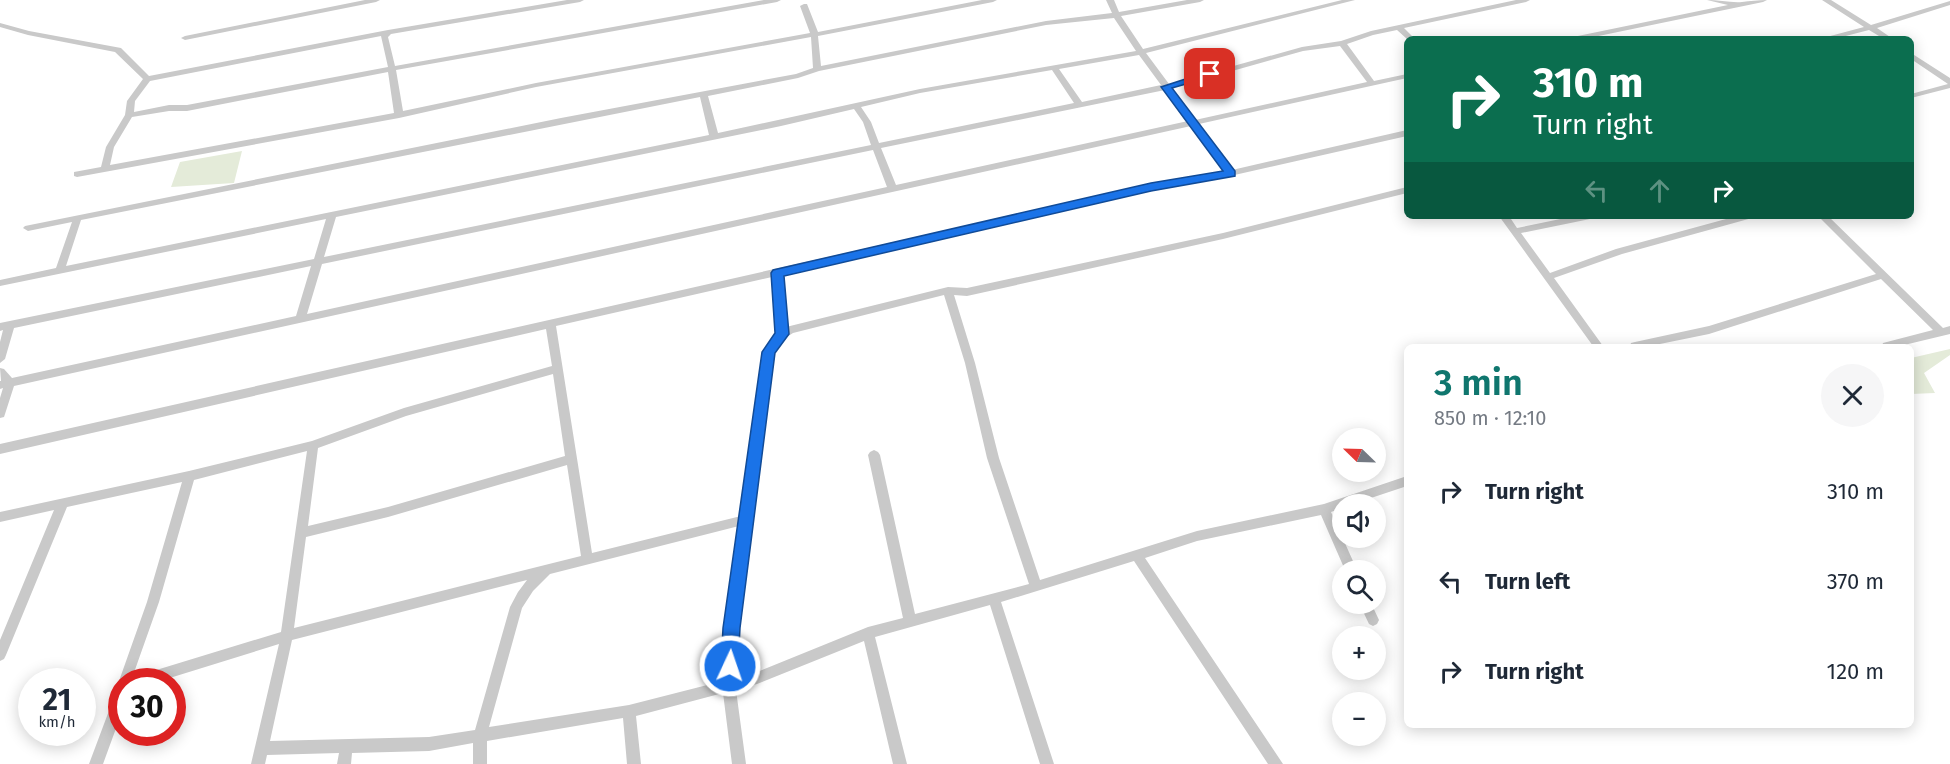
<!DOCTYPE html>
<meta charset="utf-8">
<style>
body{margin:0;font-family:"Fira Sans",sans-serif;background:#f6f6f7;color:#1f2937;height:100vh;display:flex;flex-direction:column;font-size:22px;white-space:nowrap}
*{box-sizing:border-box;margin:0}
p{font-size:20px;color:#747a83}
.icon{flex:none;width:33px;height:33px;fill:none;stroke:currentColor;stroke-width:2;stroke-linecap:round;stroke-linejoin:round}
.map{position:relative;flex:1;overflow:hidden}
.details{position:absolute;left:1404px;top:344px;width:510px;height:384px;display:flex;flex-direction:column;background:#fff;border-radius:9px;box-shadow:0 3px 15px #0003}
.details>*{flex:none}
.guide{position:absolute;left:1404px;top:36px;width:510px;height:183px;border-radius:9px;box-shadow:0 3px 15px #0003;background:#0b6e4f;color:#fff;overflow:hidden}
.needle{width:39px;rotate:293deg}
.controls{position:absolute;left:1332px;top:428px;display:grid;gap:12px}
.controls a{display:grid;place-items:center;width:54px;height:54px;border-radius:50%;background:#fff;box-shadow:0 3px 15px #0003;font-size:30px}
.speed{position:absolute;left:18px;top:668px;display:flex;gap:12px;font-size:30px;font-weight:700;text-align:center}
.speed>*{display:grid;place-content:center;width:78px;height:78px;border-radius:50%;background:#fff;box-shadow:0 3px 15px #0003;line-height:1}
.speed small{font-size:15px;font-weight:400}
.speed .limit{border:9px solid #d22;background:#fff;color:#111}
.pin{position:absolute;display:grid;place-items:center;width:51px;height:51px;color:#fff;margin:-26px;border-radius:12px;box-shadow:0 3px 9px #0006}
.me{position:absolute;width:66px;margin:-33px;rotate:3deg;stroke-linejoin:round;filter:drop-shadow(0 0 4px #0008)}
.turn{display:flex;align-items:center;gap:21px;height:126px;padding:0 30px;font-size:27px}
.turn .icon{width:78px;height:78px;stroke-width:2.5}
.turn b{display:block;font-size:42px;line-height:51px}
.lanes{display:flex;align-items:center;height:57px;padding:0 30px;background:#0003;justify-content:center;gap:30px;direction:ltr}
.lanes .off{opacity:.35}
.round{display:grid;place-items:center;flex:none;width:63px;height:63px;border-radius:32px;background:#f6f6f7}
.summary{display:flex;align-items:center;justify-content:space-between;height:102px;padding:0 30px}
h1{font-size:36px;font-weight:600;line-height:45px;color:#0f766e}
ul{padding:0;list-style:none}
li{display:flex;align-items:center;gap:18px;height:90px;padding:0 30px}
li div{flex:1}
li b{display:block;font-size:22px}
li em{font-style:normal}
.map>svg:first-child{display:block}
.green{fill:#e4ebd9}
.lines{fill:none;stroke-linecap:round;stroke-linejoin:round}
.street{fill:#c9c9c9;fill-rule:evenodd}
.route{fill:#1a73e8;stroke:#114b97;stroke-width:1.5}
</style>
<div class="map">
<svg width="1950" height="764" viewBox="0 0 1950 764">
<rect width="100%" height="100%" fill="#fff"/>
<path class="green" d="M242,151L234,183L171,187L180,162Z
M1950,349V355L1924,373L1935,393L1911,394V358Z"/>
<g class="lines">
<path class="street" d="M365,0H380L376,2L185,40L181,38L185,36Z
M567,0H584L580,2L391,34L388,37L395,66L764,0H781L777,2L396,70L403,111L536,83L810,33L800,6L804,4H807L818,32L982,0H997L993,2L818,36L821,66L1046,21L1112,13L1106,0H1114L1119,12L1187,0H1204L1200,2L1121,16L1143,49L1342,0H1355L1146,53L1169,84L1302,47L1341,41L1371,31L1516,0H1530L1526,2L1404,28L1415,39H1407L1397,30L1373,35L1347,44L1374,81L1407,74V78L1199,124L1232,170L1407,130V136L1230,176L1151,190L782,274L786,327L948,287L967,288L1223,233L1407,187V193L1223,239L967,296L954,295L975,363L999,458L1040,580L1197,531L1324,504L1407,476V486L1353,504H1342V508L1331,512L1357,570H1345L1321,515L1197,541L1145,558L1283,764H1268L1134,561L1001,602L1054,764H1040L990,605L875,637L907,764H893L864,641L757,684L736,690L746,764H732L723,693L636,716L641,764H627L623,718L487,741V764H473V743L429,751L352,753L351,764H337L339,753L267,755L265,764H251L279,644L160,681H134L135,677L140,675L281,632L307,451L194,480L159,602L131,681H122V686L119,681L147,602L182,482L67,507L6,655L4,659L0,661V640L54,510L0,522V512L189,471L312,441L404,408L552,366L546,329L0,454V444L1151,184L1224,171L1191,126L14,386L5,414L4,417L0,418V398L3,388L0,389V381H1L0,368L4,369L12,378L296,316L311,266L14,328L5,359L0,363V342L3,330L0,331V323L314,259L326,219L0,286V280L56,268L72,222L28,231L23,228L25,226L561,118L796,74L813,68L811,37L536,87L399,118L77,177L74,176V172L101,167L106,147L125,115L127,101L143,79L115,52L28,35L0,27V23L29,31L121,48L149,76L388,30ZM1114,18L1136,51L920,89L718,133L708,96L798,78L819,71L1046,25ZM381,36L388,67L187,105H169L134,112L135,101L150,81ZM1340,46L1367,82L1195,120L1172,88L1303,51ZM1139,55L1161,85L1082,102L1059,69ZM1052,70L1074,103L879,143L871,122L861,107L920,93ZM388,72L394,113L110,165L114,147L132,117L169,111H187ZM1165,90L1188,121L896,185L881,148ZM700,97L709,135L66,266L81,220ZM854,109L863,122L871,145L324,257L336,217L781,126ZM873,150L887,187L307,314L322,264ZM772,277L777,333L764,352L741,516L592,553L556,326ZM944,295L965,363L987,458L1029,584L915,614L880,455L878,452L874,450L870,452L868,455L903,618L868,627L757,672L736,677L737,628L774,352L782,340L793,333ZM553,374L565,456L388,507L308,526L318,448L406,416ZM567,465L581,556L294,628L306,537L388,517ZM739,526L725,628L723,681L629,705L489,727L522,608L533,591L550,574ZM527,580L518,592L510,607L475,730L429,737L270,741L292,640Z
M1707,0C1718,0 1732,3 1742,2C1750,1 1758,0 1767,0L1763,2L1584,39H1569L1573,37L1728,5Z
M1822,0H1831L1871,25L1950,1V5L1877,28L1893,39H1884L1869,30L1834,39H1819L1864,27Z
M1911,53L1950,78V88L1911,98V94L1948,84L1911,59Z
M1499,216H1509L1517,228L1575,216H1595L1590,219L1521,233L1550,273L1616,249L1737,216H1754L1752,218L1622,254L1554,278L1603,346H1593Z
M1818,216H1828L1943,328L1950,326V334L1900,346H1882L1883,343L1933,330L1881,279L1709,334L1650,346H1630L1631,343L1635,342L1709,326L1876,274Z
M1359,603H1371L1379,620L1377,624L1373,626L1369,624Z
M122,686V712L103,764H89L116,692L117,688Z"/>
</g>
<path class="route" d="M1210,71L1214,72V76L1172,88L1235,171V176L1151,191L784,276L789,334L775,353L740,628L738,666L735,672L730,674L724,672L721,666L723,628L762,352L775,333L771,273L773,270L1151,183L1223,171L1161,87Z"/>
</svg>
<div class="controls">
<a><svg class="needle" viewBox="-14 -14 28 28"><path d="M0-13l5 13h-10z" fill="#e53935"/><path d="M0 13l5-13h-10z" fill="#747a83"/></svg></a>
<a><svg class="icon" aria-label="sound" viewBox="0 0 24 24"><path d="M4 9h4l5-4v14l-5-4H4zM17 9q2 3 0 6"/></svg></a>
<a><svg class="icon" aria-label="search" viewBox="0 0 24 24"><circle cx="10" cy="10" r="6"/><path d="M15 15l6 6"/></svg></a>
<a>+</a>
<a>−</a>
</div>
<div class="speed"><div>21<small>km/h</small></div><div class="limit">30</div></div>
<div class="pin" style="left:1210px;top:74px;background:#d93025"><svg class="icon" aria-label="arrive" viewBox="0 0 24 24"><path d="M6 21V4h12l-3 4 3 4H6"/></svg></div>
<svg class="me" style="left:730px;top:666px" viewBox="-20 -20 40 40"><circle r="17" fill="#1a73e8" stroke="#fff" stroke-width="3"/><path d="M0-11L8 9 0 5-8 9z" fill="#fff"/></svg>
<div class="guide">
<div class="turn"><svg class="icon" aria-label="right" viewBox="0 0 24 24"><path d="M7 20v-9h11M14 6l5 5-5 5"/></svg><div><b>310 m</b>Turn right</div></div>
<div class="lanes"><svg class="icon off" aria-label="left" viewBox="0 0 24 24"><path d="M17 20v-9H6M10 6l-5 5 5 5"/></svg><svg class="icon off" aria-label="ahead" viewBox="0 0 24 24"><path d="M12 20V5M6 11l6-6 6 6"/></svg><svg class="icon" aria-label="right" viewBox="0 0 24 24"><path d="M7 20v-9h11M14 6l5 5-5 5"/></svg></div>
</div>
<section class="details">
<div class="summary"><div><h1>3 min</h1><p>850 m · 12:10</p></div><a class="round"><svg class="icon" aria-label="close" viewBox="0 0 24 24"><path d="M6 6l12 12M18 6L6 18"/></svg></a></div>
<ul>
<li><svg class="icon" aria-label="right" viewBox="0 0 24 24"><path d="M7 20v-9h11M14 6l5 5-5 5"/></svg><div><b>Turn right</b></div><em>310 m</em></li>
<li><svg class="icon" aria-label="left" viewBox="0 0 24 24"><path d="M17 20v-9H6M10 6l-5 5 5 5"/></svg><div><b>Turn left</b></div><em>370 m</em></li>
<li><svg class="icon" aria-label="right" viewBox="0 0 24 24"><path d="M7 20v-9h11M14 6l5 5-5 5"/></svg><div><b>Turn right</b></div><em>120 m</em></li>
</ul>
</section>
</div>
